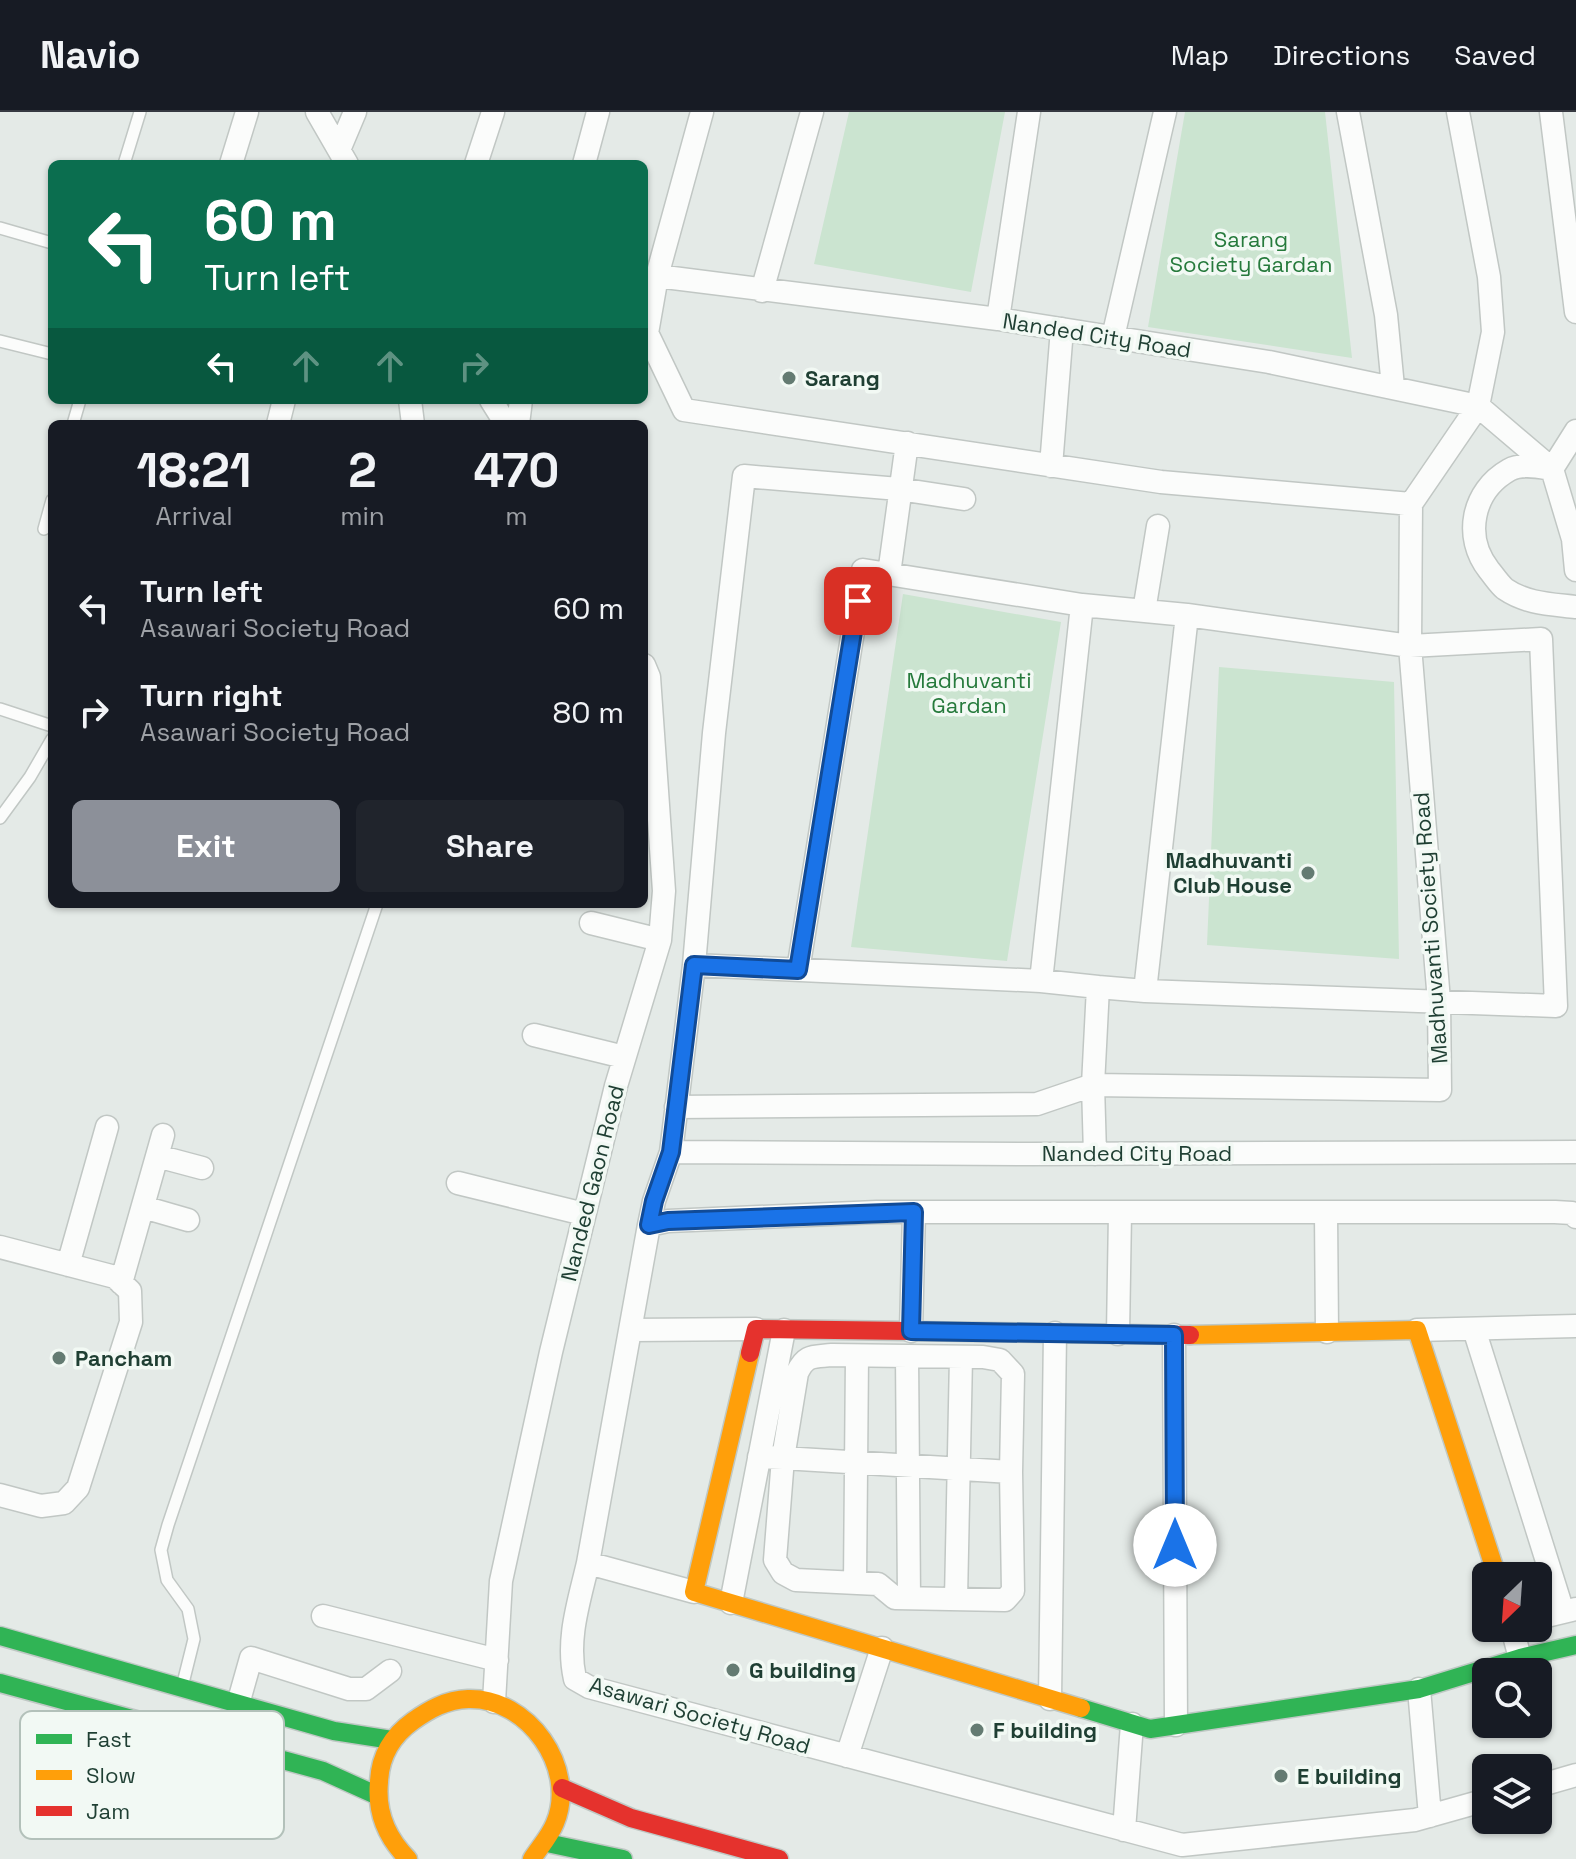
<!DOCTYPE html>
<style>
body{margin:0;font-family:"Space Grotesk",sans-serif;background:#20242c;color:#f1f3f6;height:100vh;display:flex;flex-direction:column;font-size:30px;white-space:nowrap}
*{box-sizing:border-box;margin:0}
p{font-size:26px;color:#9ea1a6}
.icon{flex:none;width:44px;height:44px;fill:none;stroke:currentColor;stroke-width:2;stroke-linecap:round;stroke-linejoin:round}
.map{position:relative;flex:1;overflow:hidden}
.drawer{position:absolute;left:48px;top:308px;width:600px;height:488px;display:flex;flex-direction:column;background:#171b24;border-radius:12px;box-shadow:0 2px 6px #0004}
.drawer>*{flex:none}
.banner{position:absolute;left:48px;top:48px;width:600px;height:244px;border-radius:12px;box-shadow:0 2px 6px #0004;background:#0b6e4f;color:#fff;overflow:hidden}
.needle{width:52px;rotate:205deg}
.tools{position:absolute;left:1472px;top:1450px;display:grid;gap:16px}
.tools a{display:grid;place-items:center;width:80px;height:80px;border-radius:12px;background:#171b24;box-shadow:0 2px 6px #0004;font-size:40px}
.pin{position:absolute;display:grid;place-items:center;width:68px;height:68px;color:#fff;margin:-34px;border-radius:16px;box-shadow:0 4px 12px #0006}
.me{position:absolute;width:88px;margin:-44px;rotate:0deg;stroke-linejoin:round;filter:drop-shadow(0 0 6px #0008)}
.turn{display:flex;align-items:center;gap:28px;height:168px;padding:0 24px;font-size:36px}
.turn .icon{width:104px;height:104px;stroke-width:2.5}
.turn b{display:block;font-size:56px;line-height:68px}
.lanes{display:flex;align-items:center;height:76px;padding:0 24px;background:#0003;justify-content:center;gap:40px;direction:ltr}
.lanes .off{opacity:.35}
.eta{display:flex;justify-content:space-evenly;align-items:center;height:136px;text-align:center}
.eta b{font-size:48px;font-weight:800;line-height:56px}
.cta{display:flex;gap:16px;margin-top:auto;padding:16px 24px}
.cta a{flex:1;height:92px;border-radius:12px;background:#8c9099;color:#fff;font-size:32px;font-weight:800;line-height:92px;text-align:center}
.cta a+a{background:#20242c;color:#f1f3f6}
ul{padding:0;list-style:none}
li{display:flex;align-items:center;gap:24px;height:104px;padding:0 24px}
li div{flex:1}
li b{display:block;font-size:30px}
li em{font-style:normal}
header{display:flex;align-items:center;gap:48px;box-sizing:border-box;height:112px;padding:0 40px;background:#171b24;border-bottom:2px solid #363941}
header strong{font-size:38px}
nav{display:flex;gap:44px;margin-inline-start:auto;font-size:28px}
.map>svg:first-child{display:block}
.green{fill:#cbe4d0}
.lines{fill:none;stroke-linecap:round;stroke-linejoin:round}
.lane-casing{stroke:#c1c7c4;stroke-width:14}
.street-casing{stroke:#c1c7c4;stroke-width:25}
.fast-casing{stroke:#bfc8c4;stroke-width:21}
.slow-casing{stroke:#bfc8c4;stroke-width:21}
.jam-casing{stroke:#bfc8c4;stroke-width:21}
.lane{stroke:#fbfcfb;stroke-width:11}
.street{stroke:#fbfcfb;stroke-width:22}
.fast{stroke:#30b455;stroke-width:18}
.slow{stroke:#ff9f0a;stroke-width:18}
.jam{stroke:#e5322d;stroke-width:18}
.route-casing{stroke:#114b97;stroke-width:20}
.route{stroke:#1a73e8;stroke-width:14}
.poi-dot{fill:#647b72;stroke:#f2f9f4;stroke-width:3}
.labels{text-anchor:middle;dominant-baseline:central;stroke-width:7;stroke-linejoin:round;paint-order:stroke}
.park-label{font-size:22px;fill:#267a3c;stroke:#f2f9f4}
.street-label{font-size:22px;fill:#1f3f33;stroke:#f2f9f4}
.poi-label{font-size:22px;font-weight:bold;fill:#1f3f33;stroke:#f2f9f4;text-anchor:start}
.key{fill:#f2f9f4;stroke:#b3c1ba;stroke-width:2}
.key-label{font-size:22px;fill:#1f3f33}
</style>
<header>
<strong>Navio</strong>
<nav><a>Map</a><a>Directions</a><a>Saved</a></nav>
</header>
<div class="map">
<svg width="1576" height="1747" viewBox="0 0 1576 1747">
<rect width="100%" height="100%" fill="#e4eae7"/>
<path class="green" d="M849,0H1005L971,180L814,152Z
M1185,0H1325L1352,246L1148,215Z
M903,482L1061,510L1007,849L851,835Z
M1219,555L1394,570L1399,847L1207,833Z"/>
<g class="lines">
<defs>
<path id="lane" d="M124,52L140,0
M0,116L52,131
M0,229L52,242
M73,312L80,288
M44,417L52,388
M0,597L52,614
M0,706L30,665L52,627
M183,1571L194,1527L188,1497L167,1468L161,1438L168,1413L377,792"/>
<path id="street" d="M317,0L347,52
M1348,0L1386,203L1393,275
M1551,0L1576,200
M339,38L355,0
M231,52L247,0
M476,52L493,0
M584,52L598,0
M657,164L702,0
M762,179L812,0
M998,207L1029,0
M1113,225L1165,0
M410,288L413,312
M491,288L506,312
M278,312L284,288
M518,312L521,288
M1051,354L1062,217
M1552,357C1539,355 1521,351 1509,358C1472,379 1463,425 1489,458C1494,464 1499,472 1505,477C1527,492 1551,492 1576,495
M1552,357L1576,319
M1411,392L1161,370L684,298L647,221L657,164L998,207L1269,250L1478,294L1552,357L1573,427L1576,458
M889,462L907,331
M1144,499L1158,414
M591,811L660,828
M694,853L1041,869
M798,858L863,458L1082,493
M1145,879L1556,894L1541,527L1410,534L1411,392L1478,294L1493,220L1489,165L1458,0
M534,923L624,945
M676,995L1037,992L1093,973L1440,978L1439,889L1410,534L1187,503
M671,1040L1031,1042L1576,1040
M1095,1042L1093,973L1098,875L1041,869L1082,493L1187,503L1145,879L1098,875
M157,1044L202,1056
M458,1071L584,1102
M143,1095L188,1108
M1326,1101L1327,1220
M649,1113L654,1089L671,1040L694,853L714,621L744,364L899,377L964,387
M0,1135L115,1165L130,1179L131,1210L78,1376L64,1391L41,1394L0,1383
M68,1153L107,1015
M121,1171L163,1023
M1474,1217L1563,1500
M632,1218L756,1217
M1417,1218L1576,1214
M911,1219L914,1100
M1118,1222L1120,1101
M1174,1223L1176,1613
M907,1244L909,1486
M759,1345L783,1346L1011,1360L1013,1479L1005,1488L895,1486L878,1472L796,1468L783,1461L775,1448L783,1346L797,1261C806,1242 813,1245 832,1243L983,1245L1000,1248L1013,1262L1011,1360
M588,1451L649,1113L668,1109L877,1100H1555L1572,1101L1576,1105
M855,1471L857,1244
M694,1480L588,1451C579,1490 566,1527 575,1567L589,1575L1182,1733L1415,1708L1486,1688
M956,1487L961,1245
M731,1491L784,1218
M323,1504L497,1548
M1538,1506L1576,1497
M1512,1516L1520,1546
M1419,1577L1430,1704
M1050,1587L1055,1221
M494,1590L501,1469L551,1240L616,974L660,828L664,779L649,565L644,553
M238,1592L251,1546L349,1577H366L390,1559
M847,1644L882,1536
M1538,1674L1576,1663
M1124,1718L1132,1612"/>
<path id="fast" d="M0,1524L334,1619L392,1628
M0,1571L323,1659L376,1683
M1081,1596L1150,1617L1419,1577L1520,1546L1576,1533
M547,1731L623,1747"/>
<path id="slow" d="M1190,1223L1417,1218L1497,1464
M750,1241L694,1480L1081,1596
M408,1747C387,1726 376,1700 379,1670C380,1645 392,1624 413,1609C430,1597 446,1588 468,1587C528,1585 578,1656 555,1711C550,1724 539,1736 532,1747"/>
<path id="jam" d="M750,1241L756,1217L1190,1223
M562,1676L631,1706L779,1747"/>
</defs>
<use href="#lane" class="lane-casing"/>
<use href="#street" class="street-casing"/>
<use href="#fast" class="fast-casing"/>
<use href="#slow" class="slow-casing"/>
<use href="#jam" class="jam-casing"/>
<use href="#lane" class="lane"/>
<use href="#street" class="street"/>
<use href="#fast" class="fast"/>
<use href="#slow" class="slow"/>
<use href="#jam" class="jam"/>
</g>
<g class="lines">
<defs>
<path id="route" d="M858,489L798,858L694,853L671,1040L654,1089L649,1113L668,1109L914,1100L911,1219L1174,1223L1175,1433"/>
</defs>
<use href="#route" class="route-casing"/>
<use href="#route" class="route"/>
</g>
<g class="poi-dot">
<circle cx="789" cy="266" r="8"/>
<circle cx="1308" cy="761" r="8"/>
<circle cx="59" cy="1246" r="8"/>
<circle cx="733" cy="1558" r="8"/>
<circle cx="977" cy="1618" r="8"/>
<circle cx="1281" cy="1664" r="8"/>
</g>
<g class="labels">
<g class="park-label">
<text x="1251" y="127">Sarang<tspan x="1251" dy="25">Society Gardan</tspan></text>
<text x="969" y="568">Madhuvanti<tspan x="969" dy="25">Gardan</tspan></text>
</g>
<g class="street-label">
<text transform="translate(1097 223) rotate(9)">Nanded City Road</text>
<text transform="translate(1430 816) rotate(-94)">Madhuvanti Society Road</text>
<text x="1137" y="1041">Nanded City Road</text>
<text transform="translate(592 1071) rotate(-76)">Nanded Gaon Road</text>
<text transform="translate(700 1603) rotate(16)">Asawari Society Road</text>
</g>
<g class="poi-label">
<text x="805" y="266">Sarang</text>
<text x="1292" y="748" text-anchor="end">Madhuvanti<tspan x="1292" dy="25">Club House</tspan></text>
<text x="75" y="1246">Pancham</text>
<text x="749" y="1558">G building</text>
<text x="993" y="1618">F building</text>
<text x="1297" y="1664">E building</text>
</g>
</g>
<rect x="20" y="1599" width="264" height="128" rx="12" class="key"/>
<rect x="36" y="1622" width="36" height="10" fill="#30b455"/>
<rect x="36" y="1658" width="36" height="10" fill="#ff9f0a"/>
<rect x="36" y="1694" width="36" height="10" fill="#e5322d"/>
<g class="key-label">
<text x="86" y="1635">Fast</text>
<text x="86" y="1671">Slow</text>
<text x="86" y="1707">Jam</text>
</g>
</svg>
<div class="tools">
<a><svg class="needle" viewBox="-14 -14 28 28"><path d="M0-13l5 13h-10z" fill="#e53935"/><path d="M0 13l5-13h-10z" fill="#9ea1a6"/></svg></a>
<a><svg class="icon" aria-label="search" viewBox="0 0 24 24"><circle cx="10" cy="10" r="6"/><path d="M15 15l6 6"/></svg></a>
<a><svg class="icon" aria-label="layers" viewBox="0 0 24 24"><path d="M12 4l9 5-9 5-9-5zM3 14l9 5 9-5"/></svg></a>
</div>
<div class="pin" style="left:858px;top:489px;background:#d93025"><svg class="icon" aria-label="arrive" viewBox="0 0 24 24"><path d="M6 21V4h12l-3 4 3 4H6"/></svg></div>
<svg class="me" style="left:1175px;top:1433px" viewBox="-20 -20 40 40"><circle r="19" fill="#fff"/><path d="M0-13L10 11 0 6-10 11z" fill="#1a73e8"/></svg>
<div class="banner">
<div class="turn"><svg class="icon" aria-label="left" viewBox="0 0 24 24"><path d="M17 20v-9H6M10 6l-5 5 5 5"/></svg><div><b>60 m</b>Turn left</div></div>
<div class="lanes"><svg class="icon" aria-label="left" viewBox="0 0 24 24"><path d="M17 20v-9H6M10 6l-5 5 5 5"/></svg><svg class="icon off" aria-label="ahead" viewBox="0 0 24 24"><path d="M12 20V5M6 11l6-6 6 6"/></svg><svg class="icon off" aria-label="ahead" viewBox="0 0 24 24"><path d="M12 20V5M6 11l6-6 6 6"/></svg><svg class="icon off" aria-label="right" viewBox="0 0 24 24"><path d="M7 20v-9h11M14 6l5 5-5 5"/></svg></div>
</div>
<section class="drawer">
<div class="eta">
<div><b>18:21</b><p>Arrival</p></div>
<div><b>2</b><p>min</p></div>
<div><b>470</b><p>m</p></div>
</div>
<ul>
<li><svg class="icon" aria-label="left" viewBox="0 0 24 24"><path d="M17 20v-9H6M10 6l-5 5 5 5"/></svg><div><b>Turn left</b><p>Asawari Society Road</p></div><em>60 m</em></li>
<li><svg class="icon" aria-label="right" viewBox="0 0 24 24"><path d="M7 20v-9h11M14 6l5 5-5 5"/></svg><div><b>Turn right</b><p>Asawari Society Road</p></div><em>80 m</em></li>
</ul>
<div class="cta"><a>Exit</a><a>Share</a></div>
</section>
</div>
